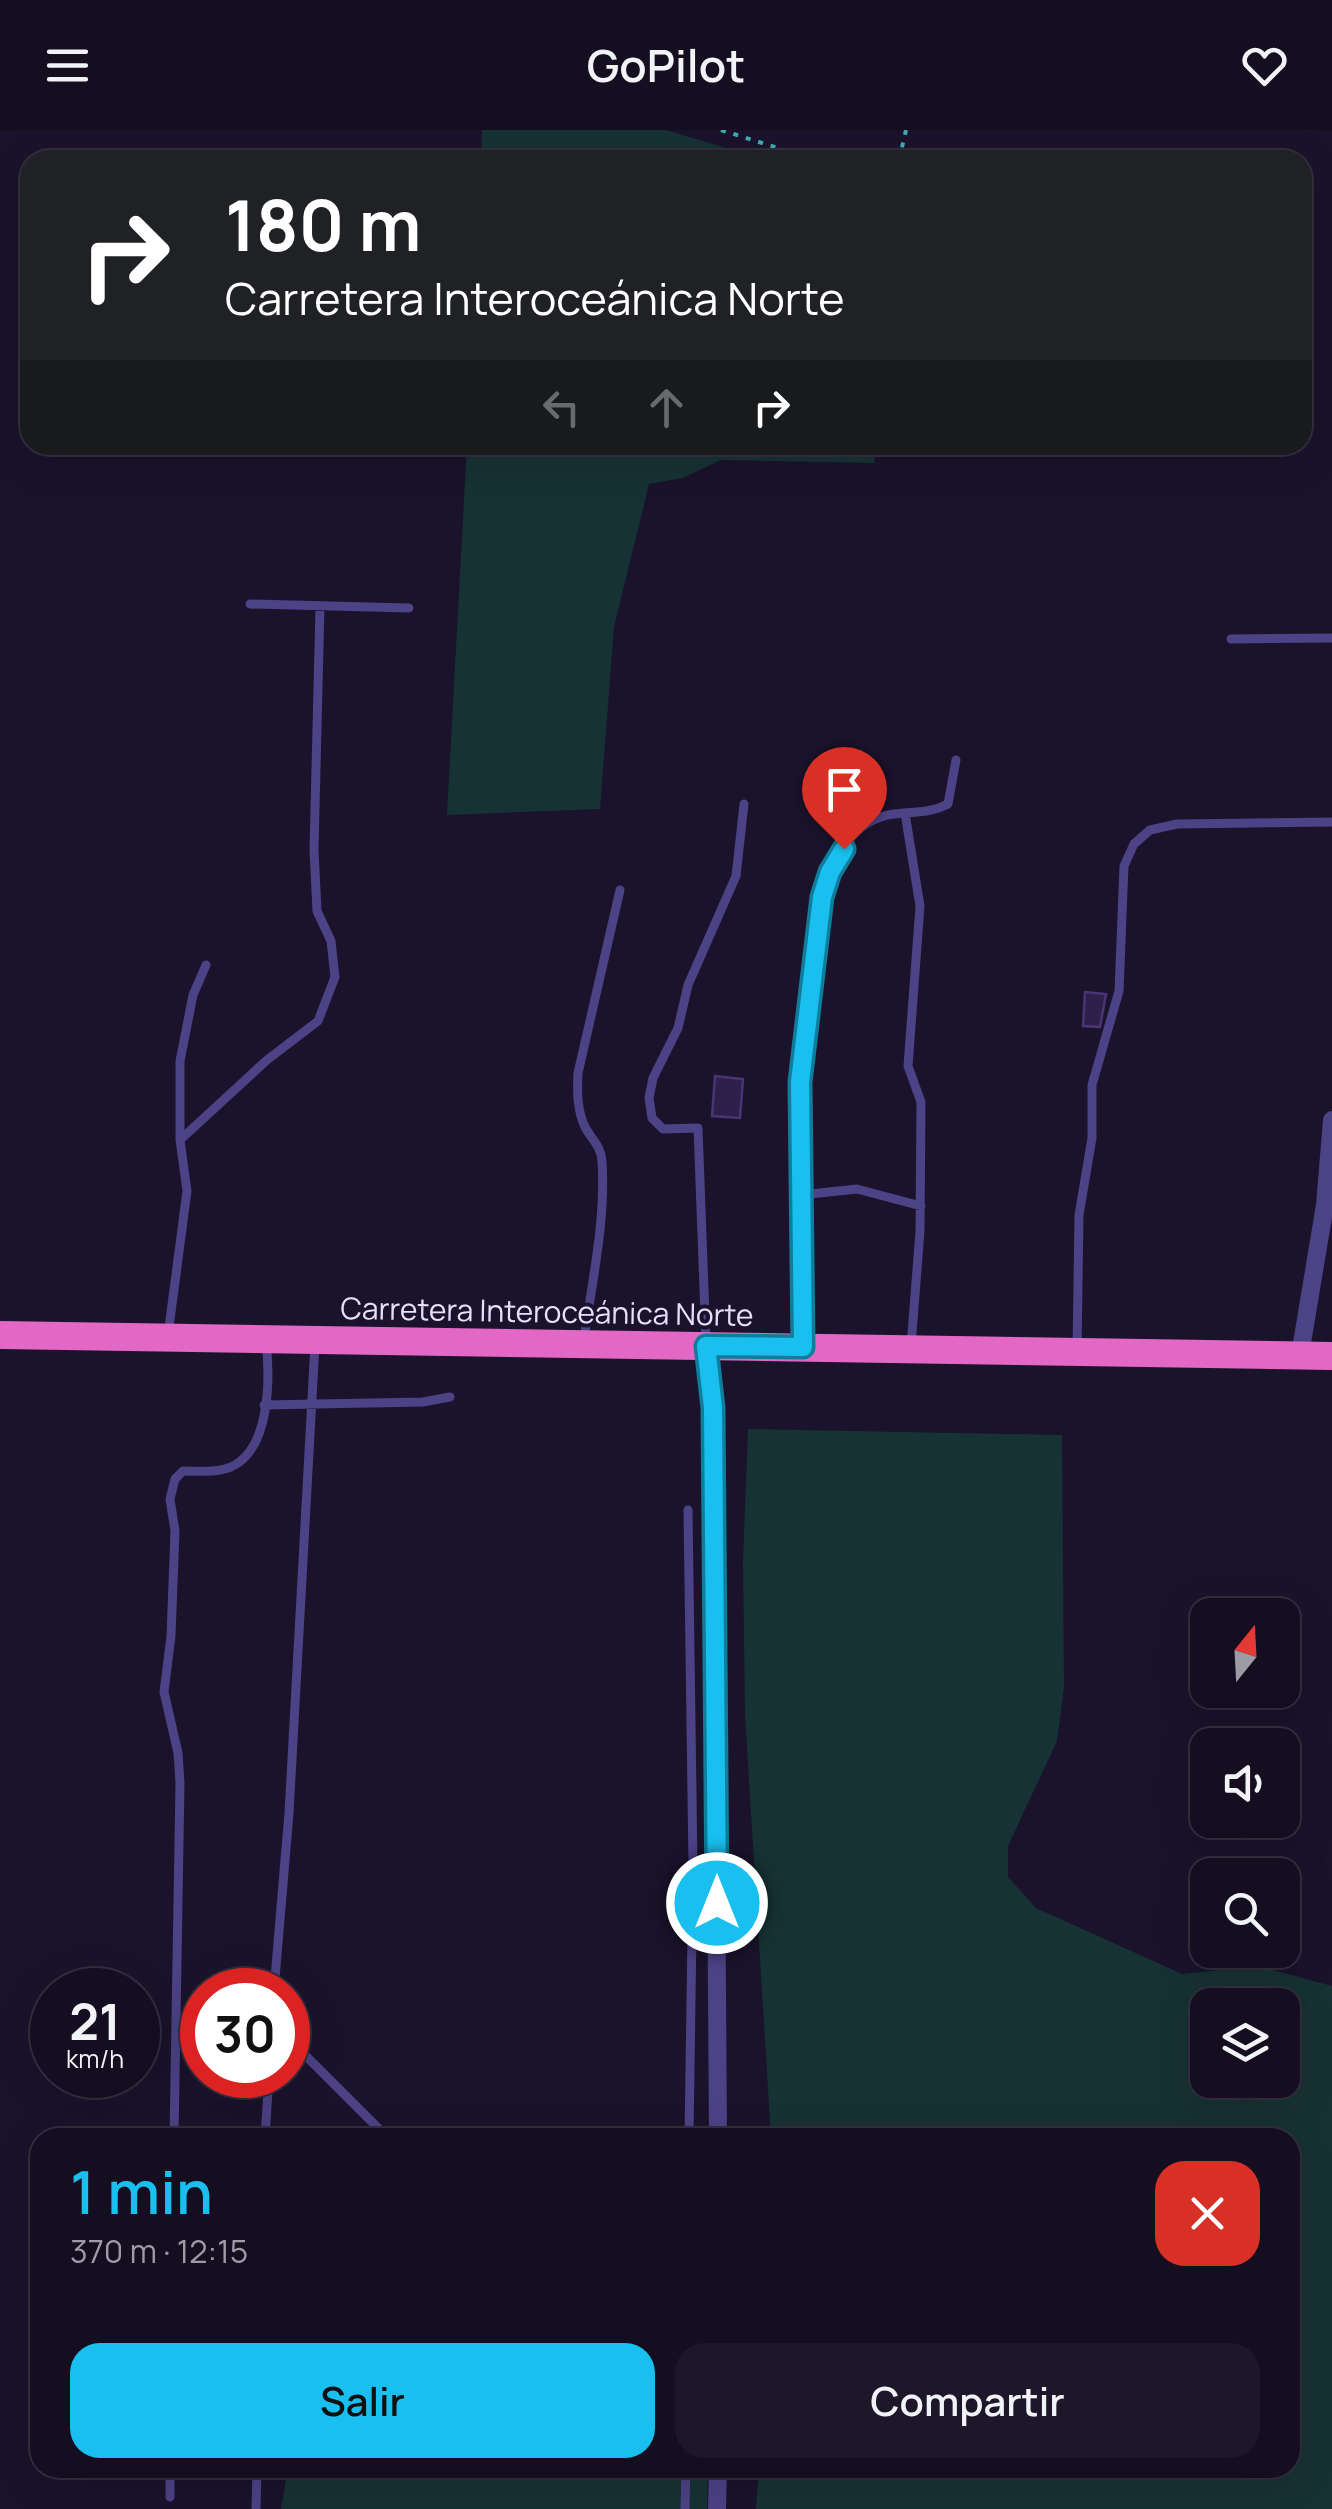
<!DOCTYPE html>
<html lang="es">
<meta charset="utf-8">
<style>
body{margin:0;font-family:Manrope,sans-serif;background:#1d1729;color:#f1f3f6;height:100vh;display:flex;flex-direction:column;font-size:38px;white-space:nowrap}
*{box-sizing:border-box;margin:0}
p{font-size:32px;color:#9d9ca5}
.icon{flex:none;width:55px;height:55px;fill:none;stroke:currentColor;stroke-width:2;stroke-linecap:round;stroke-linejoin:round}
.map{position:relative;flex:1;overflow:hidden}
.sheet{position:absolute;left:30px;top:1998px;width:1270px;height:350px;display:flex;flex-direction:column;background:#140e20;border-radius:30px;box-shadow:0 10px 40px #0002,0 0 0 2px #332e3e}
.sheet>*{flex:none}
.hud{position:absolute;left:20px;top:20px;width:1292px;height:305px;border-radius:30px;box-shadow:0 10px 40px #0002,0 0 0 2px #332e3e;background:#202124;color:#fff;overflow:hidden}
.needle{width:65px;rotate:18deg}
.buttons{position:absolute;left:1190px;top:1468px;display:grid;gap:20px}
.buttons a{display:grid;place-items:center;width:110px;height:110px;border-radius:20px;background:#140e20;box-shadow:0 10px 40px #0002,0 0 0 2px #332e3e;font-size:50px}
.speed{position:absolute;left:30px;top:1838px;display:flex;gap:20px;font-size:50px;font-weight:700;text-align:center}
.speed>*{display:grid;place-content:center;width:130px;height:130px;border-radius:50%;background:#140e20;box-shadow:0 10px 40px #0002,0 0 0 2px #332e3e;line-height:1}
.speed small{font-size:25px;font-weight:400}
.speed .limit{border:15px solid #d22;background:#fff;color:#111}
.pin{position:absolute;display:grid;place-items:center;width:85px;height:85px;color:#fff;margin:-102px -42px;border-radius:50% 50% 50% 0;rotate:-45deg;box-shadow:0 0 10px #0007}
.pin .icon{rotate:45deg}
.me{position:absolute;width:110px;margin:-55px;rotate:0deg;stroke-linejoin:round;filter:drop-shadow(0 0 8px #0008)}
.turn{display:flex;align-items:center;gap:35px;height:210px;padding:0 40px;font-size:45px}
.turn .icon{width:130px;height:130px;stroke-width:2.5}
.turn b{display:block;font-size:70px;line-height:85px}
.lanes{display:flex;align-items:center;height:95px;padding:0 40px;background:#0003;justify-content:center;gap:50px;direction:ltr}
.lanes .off{opacity:.35}
.round{display:grid;place-items:center;flex:none;width:105px;height:105px;border-radius:30px;background:#1d1729}
.summary{display:flex;align-items:center;justify-content:space-between;height:170px;padding:0 40px}
h1{font-size:60px;font-weight:600;line-height:75px;color:#19c0ef}
.primary-button{display:flex;gap:20px;margin-top:auto;padding:20px 40px}
.primary-button a{flex:1;height:115px;border-radius:30px;background:#19c0ef;color:#111;font-size:40px;font-weight:600;line-height:115px;text-align:center}
.primary-button a+a{background:#1d1729;color:#f1f3f6}
header{display:flex;justify-content:space-between;align-items:center;height:130px;padding:0 40px;background:#140e20;font-size:45px;font-weight:600}
.map>svg:first-child{display:block}
.green{fill:#173234;fill-rule:evenodd}
.building{fill:#2e204a;stroke:#493475;stroke-width:2.5}
.lines{fill:none;stroke-linecap:round;stroke-linejoin:round}
.path{stroke:#3aafb6;stroke-width:4;stroke-dasharray:5 8;stroke-linecap:butt}
.service{stroke:#4c4286;stroke-width:9}
.minor{stroke:#4c4286;stroke-width:18}
.trunk{stroke:#e368c6;stroke-width:28}
.route-casing{stroke:#107d9b;stroke-width:25}
.route{stroke:#19c0ef;stroke-width:18}
.labels{text-anchor:middle;dominant-baseline:central;stroke-width:8;stroke-linejoin:round;paint-order:stroke}
.street-label{font-size:30px;fill:#e6dffd;stroke:#1a132b}
</style>
<header><svg class="icon" aria-label="menu" viewBox="0 0 24 24"><path d="M4 6h16M4 12h16M4 18h16"/></svg>GoPilot<svg class="icon" aria-label="heart" viewBox="0 0 24 24"><path d="M12 20l-8-8c-3-5 5-10 8-4 3-6 11-1 8 4z"/></svg></header>
<div class="map">
<svg width="1332" height="2379" viewBox="0 0 1332 2379">
<rect width="100%" height="100%" fill="#1a132b"/>
<path class="green" d="M482,0H666L766,30H481Z
M467,315H877L874,333L721,330L683,348L649,354L614,497L600,679L447,685Z
M748,1299L1062,1305L1064,1557L1057,1611L1008,1716V1747L1036,1778L1182,1844L1258,1836L1332,1856V2379H756L759,2338H1290V2008L771,2007L745,1585L743,1431ZM1208,1875H1282V1950H1208Z
M288,2338H708L707,2379H281Z"/>
<path class="building" d="M1085,862L1106,864L1100,897L1083,896Z
M715,946L743,949L740,988L712,986Z"/>
<g class="lines">
<path class="path" d="M721,0L816,30
M899,30L906,0"/>
<path class="service" d="M250,474L409,478
M1231,509L1332,508
M905,683L920,776L908,936L921,972L920,1101L911,1216
M180,1010L267,930L318,891L335,847L331,811L317,781L314,720L320,476
M801,1065L857,1059L921,1076
M168,1205L187,1061L180,1010V931L193,865L206,835
M584,1210C592,1151 606,1090 602,1031C601,1016 592,1010 585,997C577,980 577,961 578,943L620,760
M706,1213L698,998L663,999L652,988L649,968L653,948L678,898L688,855L736,746L744,674
M803,1214L800,952L822,767C834,730 851,689 894,684C915,681 929,684 948,674L956,630
M1077,1220L1079,1085L1092,1008V955L1119,861L1124,736L1134,714L1150,700L1177,694L1332,692
M264,1275L423,1272L450,1267
M688,1380L693,1735L689,2008
M274,1860L289,1683L315,1214
M288,1908L388,2008
M174,2008L180,1653L178,1623L164,1562L171,1506L175,1401L170,1369L175,1349L183,1341C198,1341 216,1343 231,1337C271,1319 270,1247 266,1212
M265,2008L269,1945
M170,2338V2367
M256,2379L257,2338
M685,2379L686,2338"/>
<path class="minor" d="M707,1215L713,1278L718,2008
M1300,1225L1325,1075L1332,990
M717,2379L718,2338"/>
<path class="trunk" d="M0,1205L1332,1226"/>
</g>
<g class="lines">
<defs>
<path id="route" d="M717,1773L713,1278L706,1216L803,1217L800,952L822,767L830,742L844,719"/>
</defs>
<use href="#route" class="route-casing"/>
<use href="#route" class="route"/>
</g>
<g class="labels">
<g class="street-label">
<text transform="translate(547 1181) rotate(1)">Carretera Interoceánica Norte</text>
</g>
</g>
</svg>
<div class="buttons">
<a><svg class="needle" viewBox="-14 -14 28 28"><path d="M0-13l5 13h-10z" fill="#e53935"/><path d="M0 13l5-13h-10z" fill="#9d9ca5"/></svg></a>
<a><svg class="icon" aria-label="sound" viewBox="0 0 24 24"><path d="M4 9h4l5-4v14l-5-4H4zM17 9q2 3 0 6"/></svg></a>
<a><svg class="icon" aria-label="search" viewBox="0 0 24 24"><circle cx="10" cy="10" r="6"/><path d="M15 15l6 6"/></svg></a>
<a><svg class="icon" aria-label="layers" viewBox="0 0 24 24"><path d="M12 4l9 5-9 5-9-5zM3 14l9 5 9-5"/></svg></a>
</div>
<div class="speed"><div>21<small>km/h</small></div><div class="limit">30</div></div>
<div class="pin" style="left:844px;top:719px;background:#d93025"><svg class="icon" aria-label="arrive" viewBox="0 0 24 24"><path d="M6 21V4h12l-3 4 3 4H6"/></svg></div>
<svg class="me" style="left:717px;top:1773px" viewBox="-20 -20 40 40"><circle r="17" fill="#19c0ef" stroke="#fff" stroke-width="3"/><path d="M0-11L8 9 0 5-8 9z" fill="#fff"/></svg>
<div class="hud">
<div class="turn"><svg class="icon" aria-label="right" viewBox="0 0 24 24"><path d="M7 20v-9h11M14 6l5 5-5 5"/></svg><div><b>180 m</b>Carretera Interoceánica Norte</div></div>
<div class="lanes"><svg class="icon off" aria-label="left" viewBox="0 0 24 24"><path d="M17 20v-9H6M10 6l-5 5 5 5"/></svg><svg class="icon off" aria-label="ahead" viewBox="0 0 24 24"><path d="M12 20V5M6 11l6-6 6 6"/></svg><svg class="icon" aria-label="right" viewBox="0 0 24 24"><path d="M7 20v-9h11M14 6l5 5-5 5"/></svg></div>
</div>
<section class="sheet">
<div class="summary"><div><h1>1 min</h1><p>370 m · 12:15</p></div><a class="round" style="background:#d93025;color:#fff"><svg class="icon" aria-label="close" viewBox="0 0 24 24"><path d="M6 6l12 12M18 6L6 18"/></svg></a></div>
<div class="primary-button"><a>Salir</a><a>Compartir</a></div>
</section>
</div>
